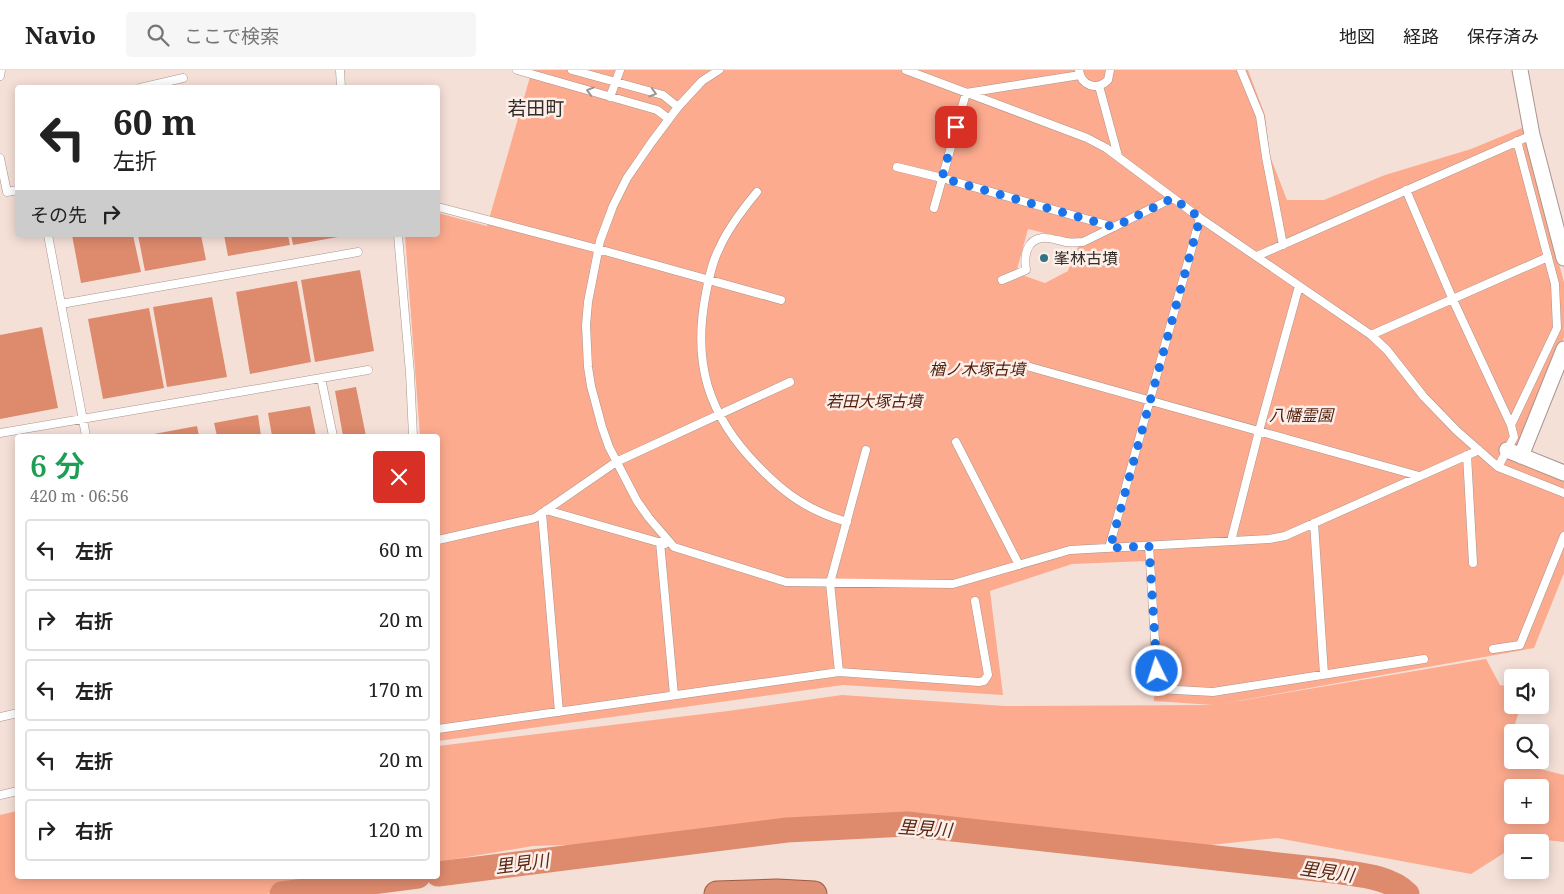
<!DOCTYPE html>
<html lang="ja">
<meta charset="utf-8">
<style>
body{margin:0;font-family:"Noto Serif","Noto Sans JP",serif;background:#f6f6f6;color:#222;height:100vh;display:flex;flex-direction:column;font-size:19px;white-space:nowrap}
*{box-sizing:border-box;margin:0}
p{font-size:16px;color:#767676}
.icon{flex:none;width:28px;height:28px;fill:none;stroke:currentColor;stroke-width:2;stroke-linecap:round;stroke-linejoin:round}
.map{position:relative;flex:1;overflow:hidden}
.drawer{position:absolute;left:15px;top:364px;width:425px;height:445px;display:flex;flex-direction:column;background:#fff;border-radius:5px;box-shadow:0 2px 12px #0003}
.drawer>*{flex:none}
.hud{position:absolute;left:15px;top:15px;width:425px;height:152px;border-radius:5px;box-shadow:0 2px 12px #0003;background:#fff;color:#222;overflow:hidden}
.fabs{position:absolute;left:1504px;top:599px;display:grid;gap:10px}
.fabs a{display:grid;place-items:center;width:45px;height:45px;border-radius:5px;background:#fff;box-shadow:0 2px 12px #0003;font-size:25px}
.pin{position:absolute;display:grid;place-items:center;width:42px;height:42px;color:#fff;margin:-21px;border-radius:10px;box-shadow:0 2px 8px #0006}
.me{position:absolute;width:55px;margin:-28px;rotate:356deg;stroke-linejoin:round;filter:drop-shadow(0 0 4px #0008)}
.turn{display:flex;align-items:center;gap:18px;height:105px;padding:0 15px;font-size:22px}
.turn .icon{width:65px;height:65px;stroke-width:2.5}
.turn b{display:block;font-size:35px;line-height:42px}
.then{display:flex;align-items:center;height:48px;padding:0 15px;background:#0003;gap:10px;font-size:19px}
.round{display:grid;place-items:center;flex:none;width:52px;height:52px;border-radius:5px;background:#f6f6f6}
.overview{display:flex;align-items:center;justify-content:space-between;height:85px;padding:0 15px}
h1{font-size:30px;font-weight:600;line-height:38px;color:#1e9e55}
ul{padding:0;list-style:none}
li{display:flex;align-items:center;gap:15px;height:62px;margin:0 10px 8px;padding:0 5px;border:2px solid #e0e0e0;border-radius:5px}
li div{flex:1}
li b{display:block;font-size:19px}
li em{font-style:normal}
header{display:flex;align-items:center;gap:30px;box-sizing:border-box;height:70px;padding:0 25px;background:#fff;border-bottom:1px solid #e0e0e0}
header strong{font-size:24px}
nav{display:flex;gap:28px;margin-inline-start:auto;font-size:18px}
.search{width:350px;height:45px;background:#f6f6f6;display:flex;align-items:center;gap:12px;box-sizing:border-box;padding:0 18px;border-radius:5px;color:#767676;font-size:19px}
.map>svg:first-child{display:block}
.green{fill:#fcab8f;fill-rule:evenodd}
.water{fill:#dd8a6d}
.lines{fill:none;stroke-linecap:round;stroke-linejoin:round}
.river{stroke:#dd8a6d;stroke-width:25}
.service-casing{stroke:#a9958e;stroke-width:9}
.minor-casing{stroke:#a9958e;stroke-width:17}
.trunk-casing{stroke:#9d5b44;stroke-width:27}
.service{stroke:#fff;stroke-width:8}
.minor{stroke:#fff;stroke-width:15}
.trunk{stroke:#de9074;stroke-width:25}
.oneway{stroke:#9a9694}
.route{stroke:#1a73e8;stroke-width:9;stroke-dasharray:0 16.2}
.poi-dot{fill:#317285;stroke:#fcefea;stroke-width:2}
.labels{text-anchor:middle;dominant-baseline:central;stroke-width:5;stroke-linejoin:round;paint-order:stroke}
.poi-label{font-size:16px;fill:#342c29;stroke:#fcefea;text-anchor:start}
.park-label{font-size:16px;font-style:italic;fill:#521e09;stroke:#fcefea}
.water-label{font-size:18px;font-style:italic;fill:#5c2713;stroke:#fcefea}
.quarter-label{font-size:19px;fill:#342c29;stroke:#fcefea}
</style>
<header>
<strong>Navio</strong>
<div class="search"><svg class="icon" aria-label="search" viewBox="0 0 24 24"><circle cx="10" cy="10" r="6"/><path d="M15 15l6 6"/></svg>ここで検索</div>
<nav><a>地図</a><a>経路</a><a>保存済み</a></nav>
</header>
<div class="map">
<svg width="1564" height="824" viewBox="0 0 1564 824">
<rect width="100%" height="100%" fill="#f5e0d8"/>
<path class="green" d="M532,0H1248L1265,45L1270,86L1287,130H1324L1385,105L1471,79L1522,58L1564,212V267L1511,390L1564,407V503L1534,578L1214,635L1486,589L1500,615L1512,617V635H1521L1509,673L1512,680V690H1518L1520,694L1564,705V772L1529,768L1522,772H1512V778L1471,804L1277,768L1182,778L1131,768L1068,760L915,750L844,756L768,758L702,771L533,776L438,792V676L728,641L842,625L1005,636L1213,635L1154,631L1146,491L1072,494L990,521L1003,625L843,615L438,671V366H420L405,165H438V143L487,156ZM1028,159L1082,172L1074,183L1068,201L1045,213L1016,203ZM1512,718H1540V745H1512Z
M17,741L18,806H352L266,824H0V745Z"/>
<path class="water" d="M72,165H133L141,202L81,213Z
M138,165H201L206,190L145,201Z
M224,165H288L290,175L228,186Z
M291,165H349L293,175Z
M360,200L374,281L315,292L301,210Z
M297,211L311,292L250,304L236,222Z
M212,227L227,307L167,317L153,237Z
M149,238L164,318L103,329L88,249Z
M42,257L58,338L0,349V265Z
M356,317L366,366H343L335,321Z
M310,336L316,366H272L268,343Z
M258,345L261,366H217L214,353Z
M197,356L199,366H154V364Z"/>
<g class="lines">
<path class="river" d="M438,804L787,760L907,754L1334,801C1358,805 1389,806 1407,824
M282,824L418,806"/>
<defs>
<path id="service" d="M340,0L341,18
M517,0L657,40L669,49
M572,0L663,25L678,37
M719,0L702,11L678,37L651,73L627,108L613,136L600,171L588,232L586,255L588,297L591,316L602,357L609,377L637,431L649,448L674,477L786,512L953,514L1070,480L1269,469L1285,466L1479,380
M906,0L1087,68L1106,78L1200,148L1371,265L1387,280L1424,327L1457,361L1498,397L1564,423
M1079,0C1081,16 1097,21 1108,10L1110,0
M1241,0L1260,46L1266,87L1283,175
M0,6L1,0
M1099,16L1118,86
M140,18L183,8
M610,27L620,0
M0,88L7,122L18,120
M897,97L942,108L1114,157
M1406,120L1453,230L1511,355
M757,122C742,140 728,158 719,179C712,192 709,208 706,223C692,293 708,345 758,396C785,424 809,441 847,452
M438,137L598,179L781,230
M934,138L966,23L1080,5
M48,165L86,366
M398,165L410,303L413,366
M1257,186L1532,65
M1002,210L1026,200C1024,186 1026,170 1042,168C1050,167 1059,171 1066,172C1071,173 1077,172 1083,172L1173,128
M61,234L358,182
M1371,265L1548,187
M1023,295L1419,406
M321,308L333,366
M0,363L368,300
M956,372L1019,495
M1467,385L1473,493
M1498,397L1514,367L1511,355L1557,258L1555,214L1517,71
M546,440L665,474
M542,443L559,642
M1314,453L1324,604
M438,470L535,448L616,392L790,312
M1231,471L1259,361L1299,216
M660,472L674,625
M1149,476L1158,619L1213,622L1424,589
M1109,478L1200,148
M1493,579L1520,575L1564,466
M839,602L830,513L866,380
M0,647L18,643
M438,659L839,602L979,612L984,611L988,605L975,531
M0,725L18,721"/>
<path id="minor" d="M1520,0L1532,65L1564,188
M1507,380L1564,403
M1521,386L1564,279"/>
<path id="trunk" d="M717,824L777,822L814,824"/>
</defs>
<use href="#service" class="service-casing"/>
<use href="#minor" class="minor-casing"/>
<use href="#trunk" class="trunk-casing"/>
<use href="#service" class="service"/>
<use href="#minor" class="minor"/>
<use href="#trunk" class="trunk"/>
</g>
<defs><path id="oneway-chevron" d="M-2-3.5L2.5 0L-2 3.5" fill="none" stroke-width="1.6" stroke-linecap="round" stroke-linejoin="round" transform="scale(1.25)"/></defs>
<g class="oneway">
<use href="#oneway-chevron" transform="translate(590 21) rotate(-164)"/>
<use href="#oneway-chevron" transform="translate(653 23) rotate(16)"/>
</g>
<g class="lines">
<path class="route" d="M956,57L942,108L1114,157L1173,128L1200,148L1110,478L1149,476L1157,601"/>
</g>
<circle class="poi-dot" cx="1044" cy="188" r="5"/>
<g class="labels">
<g class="poi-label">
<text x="1054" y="188">峯林古墳</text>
</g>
<g class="park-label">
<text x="977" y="299">楢ノ木塚古墳</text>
<text x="874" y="331">若田大塚古墳</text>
<text x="1301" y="345">八幡霊園</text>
</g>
<g class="water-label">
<text transform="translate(925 758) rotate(4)">里見川</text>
<text transform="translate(522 793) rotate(-7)">里見川</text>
<text transform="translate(1327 801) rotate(8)">里見川</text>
</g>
<g class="quarter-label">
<text x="536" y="38">若田町</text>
</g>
</g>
</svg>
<div class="fabs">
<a><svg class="icon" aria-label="sound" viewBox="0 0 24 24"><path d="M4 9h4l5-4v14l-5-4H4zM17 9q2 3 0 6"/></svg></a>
<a><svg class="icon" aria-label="search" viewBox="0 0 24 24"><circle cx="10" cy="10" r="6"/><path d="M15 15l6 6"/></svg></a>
<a>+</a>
<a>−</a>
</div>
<div class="pin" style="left:956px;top:57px;background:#d93025"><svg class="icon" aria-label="arrive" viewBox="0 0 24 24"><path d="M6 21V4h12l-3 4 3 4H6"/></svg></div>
<svg class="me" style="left:1157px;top:601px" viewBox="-20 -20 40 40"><circle r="17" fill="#1a73e8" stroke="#fff" stroke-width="3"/><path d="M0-11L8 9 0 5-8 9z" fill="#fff"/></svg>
<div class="hud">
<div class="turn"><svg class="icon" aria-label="left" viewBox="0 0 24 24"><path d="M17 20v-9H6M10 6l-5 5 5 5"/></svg><div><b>60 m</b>左折</div></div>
<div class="then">その先<svg class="icon" aria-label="right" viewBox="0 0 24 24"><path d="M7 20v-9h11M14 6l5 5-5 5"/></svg></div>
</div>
<section class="drawer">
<div class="overview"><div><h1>6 分</h1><p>420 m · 06:56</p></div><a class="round" style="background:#d93025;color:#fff"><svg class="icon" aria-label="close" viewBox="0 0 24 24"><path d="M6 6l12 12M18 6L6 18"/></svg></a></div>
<ul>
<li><svg class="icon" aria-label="left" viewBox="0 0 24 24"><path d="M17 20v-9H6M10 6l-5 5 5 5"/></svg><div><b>左折</b></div><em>60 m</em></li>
<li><svg class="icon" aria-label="right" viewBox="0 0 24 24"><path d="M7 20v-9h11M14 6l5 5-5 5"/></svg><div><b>右折</b></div><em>20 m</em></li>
<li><svg class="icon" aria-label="left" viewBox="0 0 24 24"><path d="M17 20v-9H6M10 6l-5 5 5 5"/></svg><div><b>左折</b></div><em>170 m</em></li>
<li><svg class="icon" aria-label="left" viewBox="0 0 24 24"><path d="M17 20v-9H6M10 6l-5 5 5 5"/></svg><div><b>左折</b></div><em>20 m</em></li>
<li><svg class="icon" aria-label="right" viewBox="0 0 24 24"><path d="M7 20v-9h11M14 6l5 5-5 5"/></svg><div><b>右折</b></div><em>120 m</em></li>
</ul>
</section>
</div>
